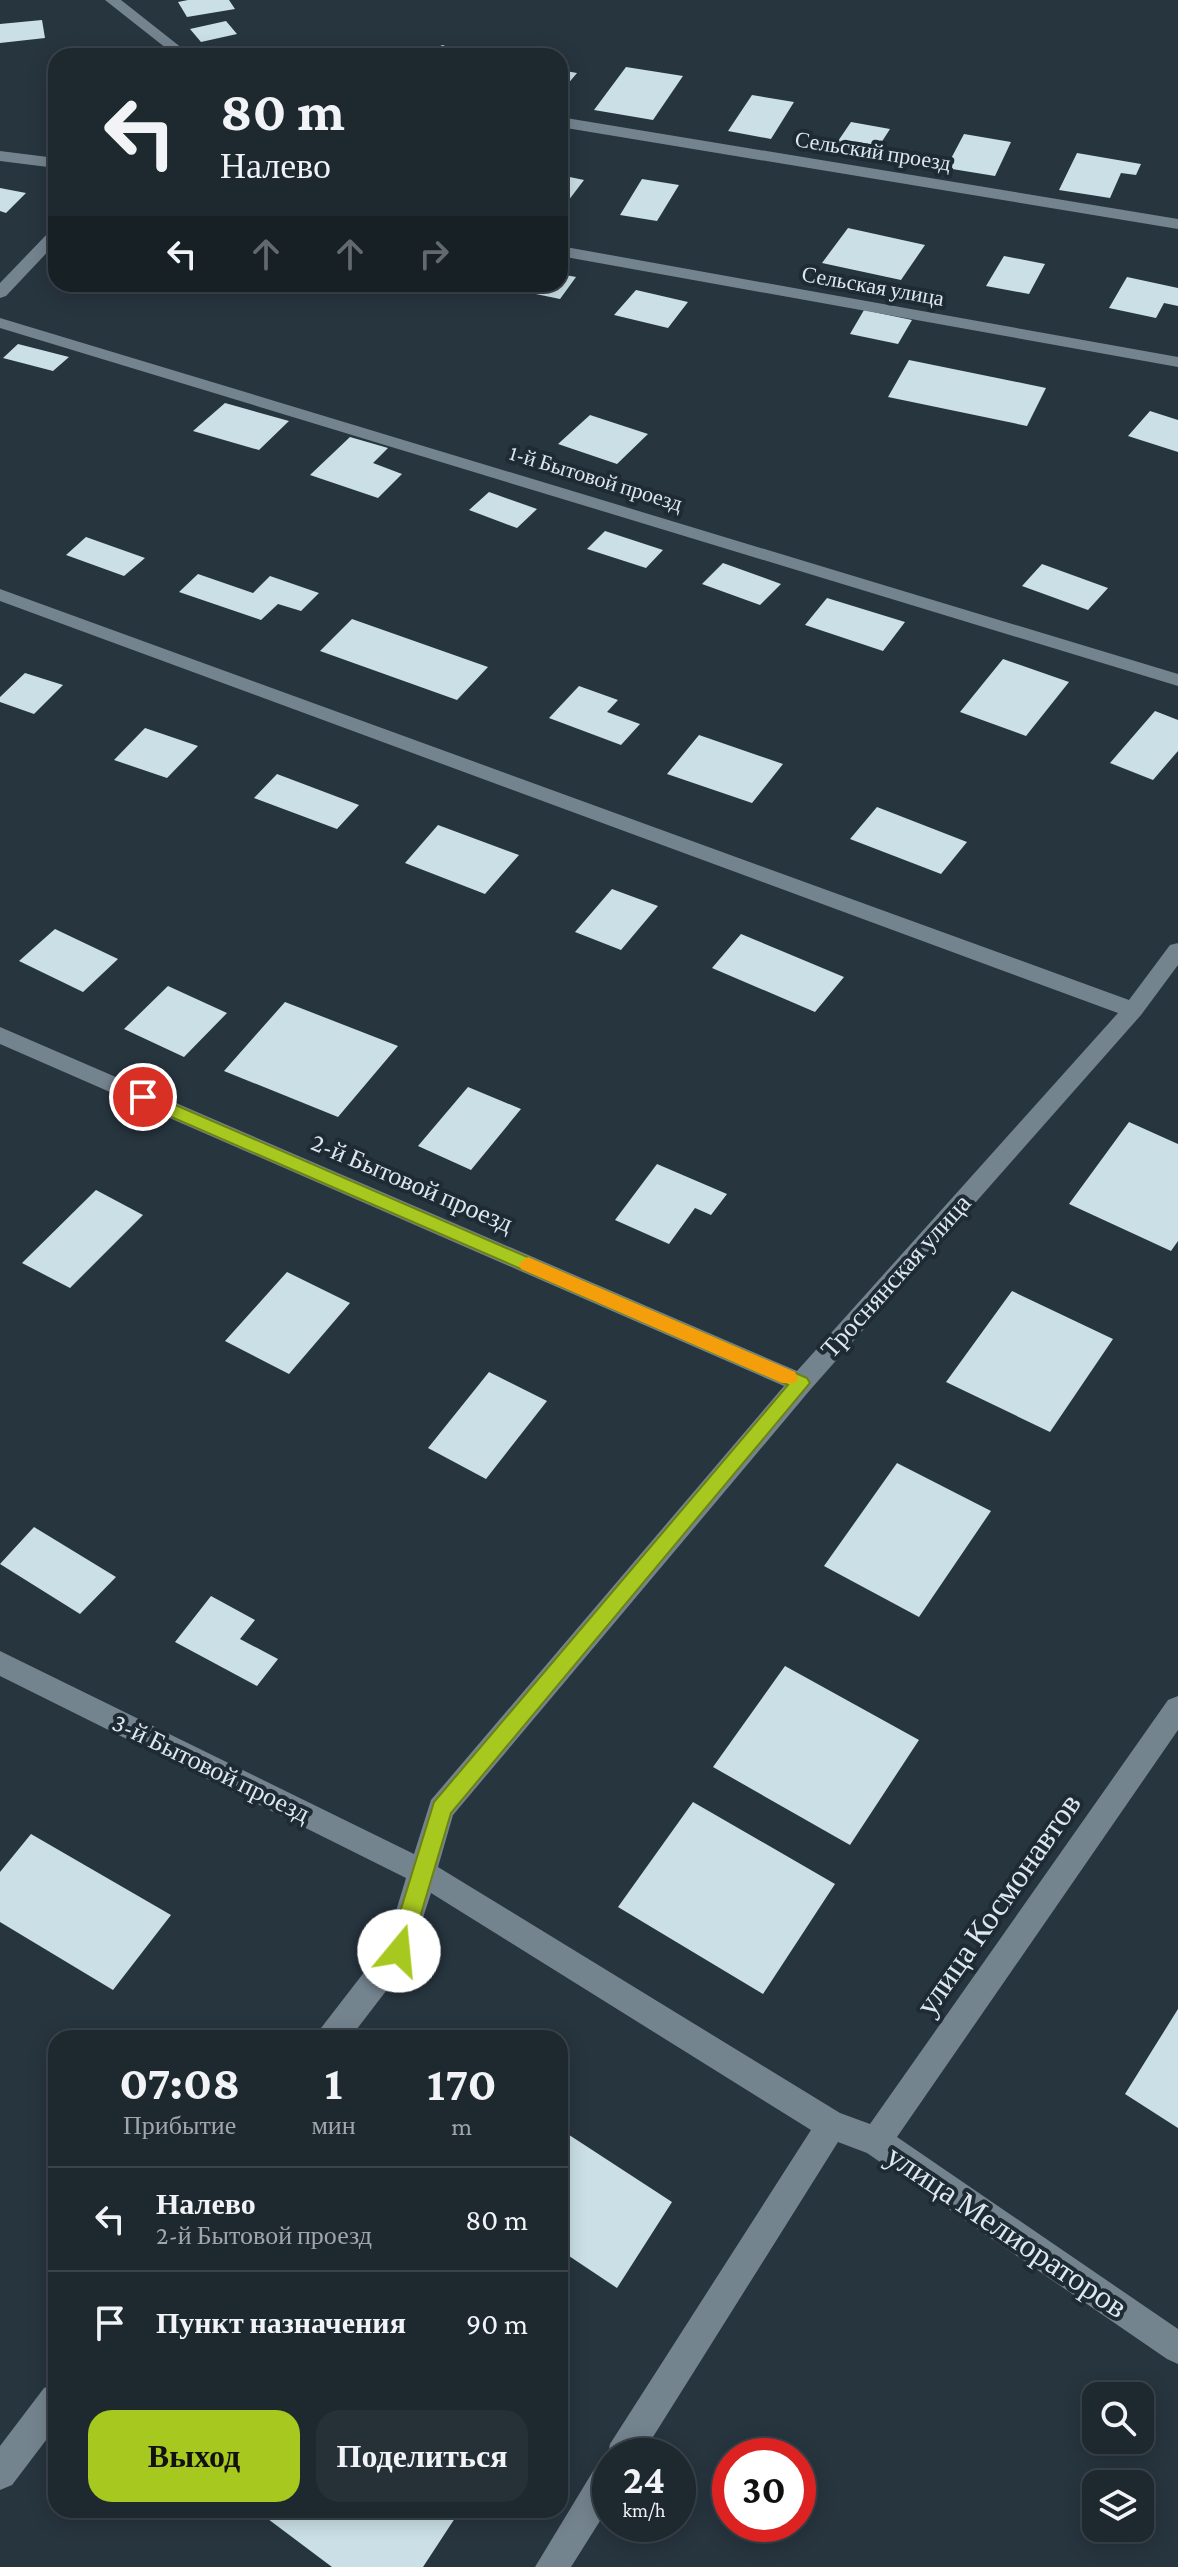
<!DOCTYPE html>
<html lang="ru">
<meta charset="utf-8">
<style>
body{margin:0;font-family:"Crimson Pro",serif;background:#253037;color:#f1f3f6;height:100vh;display:flex;flex-direction:column;font-size:30px;white-space:nowrap}
*{box-sizing:border-box;margin:0}
p{font-size:26px;color:#a0a6aa}
.icon{flex:none;width:44px;height:44px;fill:none;stroke:currentColor;stroke-width:2;stroke-linecap:round;stroke-linejoin:round}
.map{position:relative;flex:1;overflow:hidden}
.sheet{position:absolute;left:48px;top:2030px;width:520px;height:488px;display:flex;flex-direction:column;background:#1d282f;border-radius:24px;box-shadow:0 4px 20px #0003,0 0 0 2px #3b444b}
.sheet>*{flex:none}
.guide{position:absolute;left:48px;top:48px;width:520px;height:244px;border-radius:24px;box-shadow:0 4px 20px #0003,0 0 0 2px #3b444b;background:#1d282f;color:#f1f3f6;overflow:hidden}
.controls{position:absolute;left:1082px;top:2382px;display:grid;gap:16px}
.controls a{display:grid;place-items:center;width:72px;height:72px;border-radius:16px;background:#1d282f;box-shadow:0 4px 20px #0003,0 0 0 2px #3b444b;font-size:40px}
.speed{position:absolute;left:592px;top:2438px;display:flex;gap:16px;font-size:40px;font-weight:700;text-align:center}
.speed>*{display:grid;place-content:center;width:104px;height:104px;border-radius:50%;background:#1d282f;box-shadow:0 4px 20px #0003,0 0 0 2px #3b444b;line-height:1}
.speed small{font-size:20px;font-weight:400}
.speed .limit{border:12px solid #d22;background:#fff;color:#111}
.pin{position:absolute;display:grid;place-items:center;width:68px;height:68px;color:#fff;margin:-34px;border:4px solid #fff;border-radius:50%;box-shadow:0 2px 8px #0007}
.me{position:absolute;width:88px;margin:-44px;rotate:17deg;stroke-linejoin:round;filter:drop-shadow(0 0 6px #0008)}
.turn{display:flex;align-items:center;gap:28px;height:168px;padding:0 40px;font-size:36px}
.turn .icon{width:104px;height:104px;stroke-width:2.5}
.turn b{display:block;font-size:56px;line-height:68px}
.lanes{display:flex;align-items:center;height:76px;padding:0 40px;background:#0003;justify-content:center;gap:40px;direction:ltr}
.lanes .off{opacity:.35}
.eta{display:flex;justify-content:space-evenly;align-items:center;height:136px;text-align:center}
.eta b{font-size:48px;font-weight:700;line-height:56px}
.primary-button{display:flex;gap:16px;margin-top:auto;padding:16px 40px}
.primary-button a{flex:1;height:92px;border-radius:24px;background:#a7c81f;color:#111;font-size:32px;font-weight:700;line-height:92px;text-align:center}
.primary-button a+a{background:#253037;color:#f1f3f6}
ul{padding:0;list-style:none}
li{display:flex;align-items:center;gap:24px;height:104px;padding:0 40px;border-top:2px solid #3b444b}
li div{flex:1}
li b{display:block;font-size:30px}
li em{font-style:normal}
.map>svg:first-child{display:block}
.building{fill:#cae0e6}
.lines{fill:none;stroke-linecap:round;stroke-linejoin:round}
.minor{fill:#74848f;fill-rule:evenodd}
.route{fill:#a7c81f;stroke:#6d8214;stroke-width:2}
.slow{fill:#f59e0b}
.labels{text-anchor:middle;dominant-baseline:central;stroke-width:8;stroke-linejoin:round;paint-order:stroke}
.far-street-label{font-size:22px;fill:#dee7ed;stroke:#1e2b35}
.street-label{font-size:26px;fill:#dee7ed;stroke:#1e2b35}
.near-street-label{font-size:32px;fill:#dee7ed;stroke:#1e2b35}
</style>
<div class="map">
<svg width="1178" height="2567" viewBox="0 0 1178 2567">
<rect width="100%" height="100%" fill="#27353f"/>
<path class="building" d="M188,0H229L235,9L187,17L178,2Z
M42,20L45,38L0,43V24Z
M226,21L237,34L201,42L190,29Z
M443,45L462,56H413Z
M626,67L683,76L653,120L594,110Z
M560,70L577,73L560,93Z
M752,95L794,102L771,139L728,131Z
M851,122L890,129L874,154L834,147Z
M964,134L1011,142L995,176L946,168Z
M1077,153L1141,164L1136,175L1121,173L1110,198L1059,190Z
M560,175L584,180L565,205H560Z
M642,179L679,185L657,221L620,215Z
M0,188L26,193L6,213L0,211Z
M848,228L925,245L901,280L822,263Z
M1004,256L1045,264L1029,294L986,286Z
M560,274L576,277L560,299L492,285L560,284Z
M1127,277L1178,288V306L1164,303L1156,318L1109,308Z
M636,290L688,302L668,328L614,315Z
M864,310L912,320L898,344L850,334Z
M18,344L69,357L53,371L3,358Z
M909,360L1046,388L1027,426L888,397Z
M225,403L289,421L259,450L193,431Z
M1150,411L1178,420V452L1128,436Z
M590,415L648,434L617,464L558,444Z
M350,437L388,448L373,463L402,474L378,498L310,475Z
M489,492L537,509L517,528L469,510Z
M605,531L663,550L646,568L587,549Z
M86,537L145,558L124,576L66,555Z
M723,563L781,584L760,605L702,584Z
M1042,564L1108,588L1088,610L1022,586Z
M198,574L253,593L270,576L319,593L301,611L278,604L261,620L179,592Z
M827,598L905,622L883,651L805,625Z
M352,619L488,667L457,700L320,651Z
M1003,659L1069,682L1026,736L960,712Z
M25,673L63,685L34,714L0,702V697Z
M579,686L618,700L607,712L640,724L621,745L549,718Z
M1155,711L1178,720V751L1153,780L1110,763Z
M145,728L198,746L167,778L114,760Z
M699,735L783,764L752,803L667,774Z
M277,774L359,805L337,829L254,798Z
M877,807L967,842L941,874L850,839Z
M438,825L519,855L485,894L405,863Z
M612,889L658,906L621,950L575,932Z
M55,929L118,959L83,992L19,961Z
M741,934L844,977L815,1012L712,968Z
M168,986L227,1013L184,1057L124,1029Z
M285,1002L398,1046L338,1117L224,1071Z
M468,1087L521,1109L471,1170L418,1146Z
M1129,1122L1178,1144V1241L1171,1251L1069,1204Z
M657,1164L727,1194L711,1215L695,1208L669,1244L615,1220Z
M96,1190L143,1215L70,1288L22,1263Z
M287,1272L350,1303L289,1374L225,1341Z
M1012,1291L1113,1339L1050,1432L946,1382Z
M489,1372L547,1401L486,1479L428,1448Z
M897,1463L991,1511L919,1617L824,1566Z
M34,1527L116,1577L80,1614L0,1564Z
M211,1596L255,1620L240,1639L278,1659L257,1686L175,1642Z
M785,1666L919,1740L850,1845L713,1767Z
M693,1802L835,1884L763,1994L618,1907Z
M31,1834L171,1915L113,1990L0,1922V1872Z
M1178,2009V2128L1125,2094Z
M560,2129L672,2202L617,2288L560,2250Z
M256,2510H456L459,2512L423,2567H332Z"/>
<g class="lines">
<path class="minor" d="M105,0H121L192,56H176Z
M560,117L1178,219V229L560,127Z
M0,151L56,158V168L0,161Z
M56,229V243L6,296L0,298V283L50,231Z
M560,246L1178,357V367L560,256Z
M0,318L1178,674V686L0,328Z
M0,589L1129,1000L1170,945L1178,943V965L1141,1015L810,1390L453,1815L438,1867L840,2113L870,2124L1168,1700L1178,1696V1730L897,2137L1178,2329V2364L1167,2359L867,2153L838,2142L641,2456H610V2505L571,2567H535L598,2463L607,2460L610,2444L811,2130L431,1893L409,1961L350,2038H317L321,2028L386,1944L406,1878L0,1676V1651L414,1854L431,1800L784,1386L0,1044V1027L797,1371L1118,1013L0,601Z
M56,2384V2427L12,2485L0,2490V2446L44,2388Z"/>
</g>
<path class="route" d="M143,1091L807,1378L810,1383L451,1813L410,1951L407,1958L399,1961L391,1958L388,1951L434,1802L788,1385L137,1102L134,1097L137,1093Z"/>
<path class="slow" d="M528,1257L795,1372L798,1378L795,1383H782L521,1269L519,1264Z"/>
<g class="labels">
<g class="far-street-label">
<text transform="translate(873 151) rotate(9)">Сельский проезд</text>
<text transform="translate(873 286) rotate(10)">Сельская улица</text>
<text transform="translate(596 478) rotate(17)">1-й Бытовой проезд</text>
</g>
<g class="street-label">
<text transform="translate(412 1183) rotate(23)">2-й Бытовой проезд</text>
<text transform="translate(896 1276) rotate(-48)">Троснянская улица</text>
<text transform="translate(211 1768) rotate(26)">3-й Бытовой проезд</text>
</g>
<g class="near-street-label">
<text transform="translate(998 1904) rotate(-55)">улица Космонавтов</text>
<text transform="translate(1007 2231) rotate(34)">улица Мелиораторов</text>
</g>
</g>
</svg>
<div class="controls">
<a><svg class="icon" aria-label="search" viewBox="0 0 24 24"><circle cx="10" cy="10" r="6"/><path d="M15 15l6 6"/></svg></a>
<a><svg class="icon" aria-label="layers" viewBox="0 0 24 24"><path d="M12 4l9 5-9 5-9-5zM3 14l9 5 9-5"/></svg></a>
</div>
<div class="speed"><div>24<small>km/h</small></div><div class="limit">30</div></div>
<div class="pin" style="left:143px;top:1097px;background:#d93025"><svg class="icon" aria-label="arrive" viewBox="0 0 24 24"><path d="M6 21V4h12l-3 4 3 4H6"/></svg></div>
<svg class="me" style="left:399px;top:1951px" viewBox="-20 -20 40 40"><circle r="19" fill="#fff"/><path d="M0-13L10 11 0 6-10 11z" fill="#a7c81f"/></svg>
<div class="guide">
<div class="turn"><svg class="icon" aria-label="left" viewBox="0 0 24 24"><path d="M17 20v-9H6M10 6l-5 5 5 5"/></svg><div><b>80 m</b>Налево</div></div>
<div class="lanes"><svg class="icon" aria-label="left" viewBox="0 0 24 24"><path d="M17 20v-9H6M10 6l-5 5 5 5"/></svg><svg class="icon off" aria-label="ahead" viewBox="0 0 24 24"><path d="M12 20V5M6 11l6-6 6 6"/></svg><svg class="icon off" aria-label="ahead" viewBox="0 0 24 24"><path d="M12 20V5M6 11l6-6 6 6"/></svg><svg class="icon off" aria-label="right" viewBox="0 0 24 24"><path d="M7 20v-9h11M14 6l5 5-5 5"/></svg></div>
</div>
<section class="sheet">
<div class="eta">
<div><b>07:08</b><p>Прибытие</p></div>
<div><b>1</b><p>мин</p></div>
<div><b>170</b><p>m</p></div>
</div>
<ul>
<li><svg class="icon" aria-label="left" viewBox="0 0 24 24"><path d="M17 20v-9H6M10 6l-5 5 5 5"/></svg><div><b>Налево</b><p>2-й Бытовой проезд</p></div><em>80 m</em></li>
<li><svg class="icon" aria-label="arrive" viewBox="0 0 24 24"><path d="M6 21V4h12l-3 4 3 4H6"/></svg><div><b>Пункт назначения</b></div><em>90 m</em></li>
</ul>
<div class="primary-button"><a>Выход</a><a>Поделиться</a></div>
</section>
</div>
